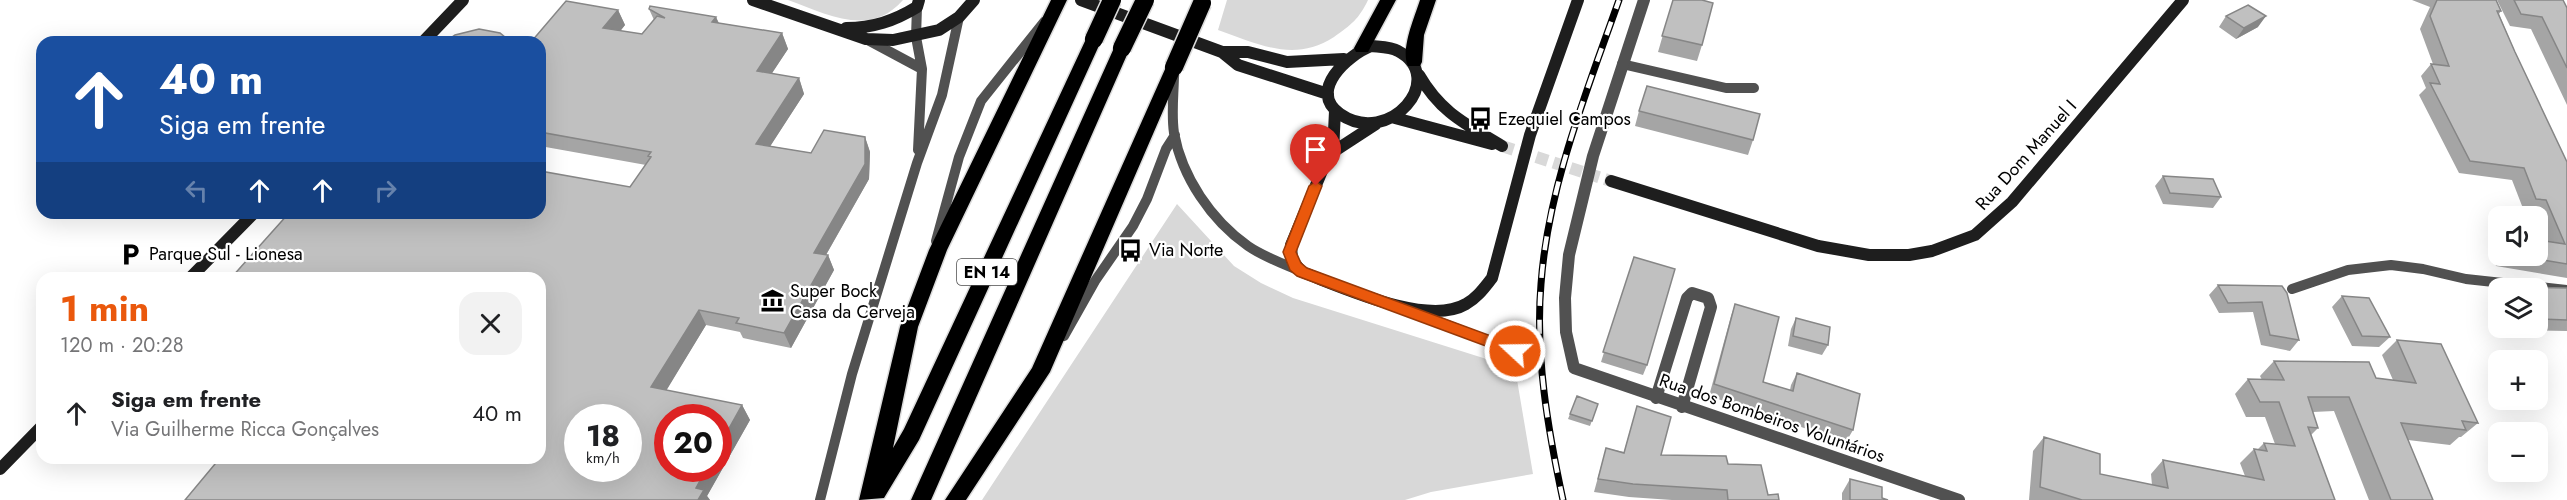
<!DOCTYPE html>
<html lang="pt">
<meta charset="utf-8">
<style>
body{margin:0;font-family:Jost,sans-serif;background:#f2f2f2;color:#202124;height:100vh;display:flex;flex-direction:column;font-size:22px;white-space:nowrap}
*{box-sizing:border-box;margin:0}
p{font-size:20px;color:#757577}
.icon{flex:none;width:33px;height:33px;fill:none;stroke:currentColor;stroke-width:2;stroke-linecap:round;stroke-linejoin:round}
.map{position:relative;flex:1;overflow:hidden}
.details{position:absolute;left:36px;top:272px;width:510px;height:192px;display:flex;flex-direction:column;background:#fff;border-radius:18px;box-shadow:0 6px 24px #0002}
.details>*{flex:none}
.hud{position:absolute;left:36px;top:36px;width:510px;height:183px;border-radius:18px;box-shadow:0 6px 24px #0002;background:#1a4fa0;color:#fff;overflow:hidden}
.fabs{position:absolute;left:2488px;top:206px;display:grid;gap:12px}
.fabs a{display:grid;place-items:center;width:60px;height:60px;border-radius:12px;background:#fff;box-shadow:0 6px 24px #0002;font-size:30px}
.speed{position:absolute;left:564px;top:404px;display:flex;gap:12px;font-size:30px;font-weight:700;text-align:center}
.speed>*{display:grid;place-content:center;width:78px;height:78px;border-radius:50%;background:#fff;box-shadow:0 6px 24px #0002;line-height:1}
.speed small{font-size:15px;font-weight:400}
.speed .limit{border:9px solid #d22;background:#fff;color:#111}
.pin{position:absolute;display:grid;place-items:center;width:51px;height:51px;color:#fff;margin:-62px -26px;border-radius:50% 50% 50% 0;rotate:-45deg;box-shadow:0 0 6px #0007}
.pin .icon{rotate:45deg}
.me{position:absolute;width:66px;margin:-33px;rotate:291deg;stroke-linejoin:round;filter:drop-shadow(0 0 4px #0008)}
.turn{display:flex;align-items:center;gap:21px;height:126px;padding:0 24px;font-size:27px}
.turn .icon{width:78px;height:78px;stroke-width:2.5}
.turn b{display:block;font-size:42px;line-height:51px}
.lanes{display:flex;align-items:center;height:57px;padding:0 24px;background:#0003;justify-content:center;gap:30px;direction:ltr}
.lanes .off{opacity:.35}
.round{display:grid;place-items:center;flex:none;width:63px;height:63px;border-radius:18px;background:#f2f2f2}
.head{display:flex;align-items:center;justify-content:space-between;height:102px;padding:0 24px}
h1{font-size:36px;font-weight:700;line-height:45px;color:#ea580c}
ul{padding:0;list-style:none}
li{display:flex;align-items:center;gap:18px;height:78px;padding:0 24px}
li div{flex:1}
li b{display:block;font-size:22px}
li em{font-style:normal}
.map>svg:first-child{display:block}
.green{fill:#d8d8d8}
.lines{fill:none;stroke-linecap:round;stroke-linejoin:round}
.secondary-tunnel{stroke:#d9d9d9;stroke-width:12;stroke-dasharray:12 6;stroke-linecap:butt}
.highway-casing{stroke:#dbdbdb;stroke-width:3}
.lane{stroke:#515151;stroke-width:10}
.street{stroke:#515151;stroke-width:12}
.secondary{stroke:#1e1e1e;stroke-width:12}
.highway{fill:#000;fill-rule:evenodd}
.rail-casing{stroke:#000;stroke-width:7}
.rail{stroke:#fff;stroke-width:4.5;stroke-dasharray:14;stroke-linecap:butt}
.highway-bridge-casing{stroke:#dbdbdb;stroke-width:21;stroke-linecap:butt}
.highway-bridge{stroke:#000;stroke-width:18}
.wall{fill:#a5a5a5}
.shaded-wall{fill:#868686}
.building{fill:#c0c0c0;stroke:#868686;stroke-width:1.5;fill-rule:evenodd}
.route{fill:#ea580c;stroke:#983908;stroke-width:1.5}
.labels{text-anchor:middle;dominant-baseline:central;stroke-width:4.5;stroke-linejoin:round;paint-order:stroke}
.shield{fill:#fff;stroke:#4c4c4c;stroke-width:1.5}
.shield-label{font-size:16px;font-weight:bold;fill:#000}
.poi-label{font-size:18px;fill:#000;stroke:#fff;text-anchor:start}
.street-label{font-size:18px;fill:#000;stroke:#fff}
</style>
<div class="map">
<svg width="2567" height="500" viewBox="0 0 2567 500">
<rect width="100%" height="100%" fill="#fff"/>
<path class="green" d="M788,0H903C870,38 827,14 788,0Z
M1227,0H1368C1359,19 1351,25 1334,37C1294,63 1258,44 1218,30Z
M1177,204L1234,266L1261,283L1293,298L1515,368L1533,474L1431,492L1405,500H982Z"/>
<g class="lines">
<path class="secondary-tunnel" d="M1502,146L1611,181"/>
<defs>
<path id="highway" d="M1051,0H1067L947,250L918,327L893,448L904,429L1086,39L1088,35H1100L1102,39L919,440L884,498L859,500L900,327L929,250Z
M1380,0H1396L1368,52H1356L1354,48Z
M1420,0H1436L1424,35L1422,62L1420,66H1408C1400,50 1415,16 1420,0Z
M1122,43L1128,44L1130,48L931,500H911L1114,48L1116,44Z
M1174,62L1180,63L1182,67L1050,372L966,500H945L1032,368L1166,67L1168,63Z"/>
</defs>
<use href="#highway" class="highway-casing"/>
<path class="lane" d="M917,7L916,37L922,69L918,150
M866,39L922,69
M1622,64L1726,88H1754
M1174,73C1174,93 1171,113 1174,133C1182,177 1211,220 1248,246C1264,257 1284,264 1302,272
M936,241L959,157L981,101L1044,22
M2292,289L2348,270L2391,265L2423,269L2466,279L2567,290
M1411,311L1515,351
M1064,336L1095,281L1133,226L1147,199L1166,149L1175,135
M820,500L852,374L917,163L942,95L959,17"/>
<path class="street" d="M1644,0L1593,156L1569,255L1565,298L1566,332L1574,368L1959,500
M1656,398L1687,298L1692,293L1708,298L1711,307L1682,407"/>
<path class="secondary" d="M753,0L866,39L893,40L939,30L959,17L974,0
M1081,0L1222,52L1238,65L1328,94
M846,28C873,28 894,21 917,7L919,0
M423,42L463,0
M1371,46C1379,47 1391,47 1398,51C1449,78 1389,148 1340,114C1307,91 1348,55 1371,46Z
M1222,52H1248L1287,62L1344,59
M1419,75C1441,113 1466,124 1502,146
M1395,118L1492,144
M1376,124L1333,152L1324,166L1291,245L1292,260L1302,272C1342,287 1427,327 1466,304C1477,298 1484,288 1492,278L1530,135L1578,0
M1333,152L1335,111
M1611,181L1818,246L1869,255H1909L1932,251L1975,235L2012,202L2183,0
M190,278L254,213
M0,469L42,426"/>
<use href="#highway" class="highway"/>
<defs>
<path id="rail" d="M1563,500C1548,430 1535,355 1541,284C1548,186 1587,91 1619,0"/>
</defs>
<use href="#rail" class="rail-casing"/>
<use href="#rail" class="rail"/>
<defs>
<path id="highway-bridge" d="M1094,39L1112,0
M1122,48L1145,0
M1174,67L1202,3"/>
</defs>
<use href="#highway-bridge" class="highway-bridge-casing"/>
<use href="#highway-bridge" class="highway-bridge"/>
</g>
<path class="wall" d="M1673,0L1702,45L1697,61L1658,52Z
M2412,0H2496L2501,11L2499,14L2515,52L2567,162V278L2496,266L2488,246L2499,235V255H2538L2546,241L2538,223V216H2535L2534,213L2524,211L2512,180L2459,173L2419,95L2426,88L2421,76L2431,64H2433L2420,29L2430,7Z
M2497,0H2563L2567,8V105L2531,29L2510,26Z
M649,9L716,17L719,23L782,33L788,49L771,74L799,78L804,94L770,146L811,153L865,137L870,152L869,179L826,255H828L834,270L791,348L743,338L740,332L706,325L666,390L742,405L750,420L707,496L710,500H185L630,187L646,165L540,146V42L618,10L625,25L620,31L642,34L654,20Z
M2226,16L2258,27L2236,39L2219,27Z
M1639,111L1753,140L1748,155L1635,126Z
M2163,176L2221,197L2213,208L2163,204L2155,186Z
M1634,257L1647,365L1643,375L1601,362Z
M2218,285L2282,286L2299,340L2290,351L2261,345L2253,312L2219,313L2209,295Z
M2513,287L2567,288V331L2522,330L2521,327H2538V288H2511Z
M2342,296L2390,337L2379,347L2352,346L2332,307Z
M1735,304L1763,382L1790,390L1791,385L1797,373L1853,430L1846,442L1709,396L1731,316Z
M1796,318L1828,345L1822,355L1788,346L1791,329Z
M2397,340L2478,423L2461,437H2459L2450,445L2408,440L2433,500H2369L2334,411L2313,412L2318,428L2311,435L2335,500H2029L2033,451L2044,437L2100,474L2152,485L2151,474L2163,460L2245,476L2240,463L2254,449L2257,450L2264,443L2275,444L2265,417H2246L2235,394L2248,379L2262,380L2260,376L2274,361L2376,378L2393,380L2382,355Z
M1598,404L1590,426L1568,419L1570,414Z
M1637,406L1661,455L1728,464L1768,495L1779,500H1672L1629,497L1594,492L1606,448L1624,452Z
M1850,479L1882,498L1888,500H1842V493Z"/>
<path class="shaded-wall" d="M618,10L625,25L611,43L603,28Z
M2266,16L2258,27L2236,39L2244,28Z
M716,17L722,32L712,22Z
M782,33L788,49L763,87L757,71Z
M799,78L804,94L762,159L756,144Z
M865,137L870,152L869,179L819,267L814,253Z
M828,255L834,270L791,348L784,333Z
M699,310L706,325L660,401L651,387Z
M742,405L750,420L707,496L710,500H698L696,488L707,468H718V448Z"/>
<path class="building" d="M1673,0H1702L1713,3L1702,45L1662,36Z
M2437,0H2496L2501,11H2497L2515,52L2567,162V264L2514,255H2538V240L2565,244L2546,200L2536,199L2524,168L2470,161L2430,83L2440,84L2431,64L2449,66L2430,16Z
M2514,0H2563L2567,8V68L2542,17L2521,14Z
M566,1L618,10L603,28L642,34L657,16L665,18L649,9L650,6L716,17L712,22L782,33L757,71L799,78L756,144L811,153L824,130L865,137V164L814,253L828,255L784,333L736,323L739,318L699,310L651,387L742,405L718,448V417H668V468H707L696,488L704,490L698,500H185L220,458H540V278H231L289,213H540V171L630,187L651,157L648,156L651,152L540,132V42H531ZM578,417H628V468H578Z
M2248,5L2266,16L2244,28L2226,16Z
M479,29L500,33L506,38L507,42H445L455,35Z
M1647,86L1760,114L1753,140L1639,111Z
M2163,176L2213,179L2221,197L2170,193Z
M1634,257L1675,269L1647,365L1603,352Z
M2218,285L2282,286L2287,293L2299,340L2270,335L2262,302L2228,303Z
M2513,287L2567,288V320L2538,319V288H2514Z
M2342,296L2369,298L2390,337L2362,336Z
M1735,304L1779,317L1763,382L1793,391L1797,373L1860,394L1853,430L1714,384Z
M1796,318L1830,327L1828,345L1793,336Z
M2397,340L2441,344L2478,423L2462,421L2466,430L2401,423L2433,500H2391L2349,397H2308L2318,428L2308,427L2335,500H2082L2040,487L2044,437L2100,454V474L2168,488L2163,460L2264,480L2254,449L2267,451L2264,443L2295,446L2279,402H2260L2248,379L2284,380L2274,361L2369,362L2376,378L2416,383Z
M1577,396L1598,404L1592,421L1570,414Z
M1637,406L1671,417L1661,455L1726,456L1728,464L1761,465L1768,495L1778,494L1779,500H1728L1727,490L1633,484L1598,479L1606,448L1624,453Z
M1850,479L1882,487V498L1888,500H1850Z"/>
<path class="route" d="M1316,181L1322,186L1296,252L1301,263L1307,268L1521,347L1523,351L1521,355H1510L1297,276L1290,270L1283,252L1309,186Z"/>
<defs>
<symbol id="bus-bare" viewBox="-9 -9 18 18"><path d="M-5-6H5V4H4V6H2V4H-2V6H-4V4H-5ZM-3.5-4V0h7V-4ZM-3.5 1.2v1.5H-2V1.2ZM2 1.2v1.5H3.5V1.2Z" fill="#000" stroke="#fff" stroke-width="2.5" paint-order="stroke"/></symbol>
<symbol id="parking-bare" viewBox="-9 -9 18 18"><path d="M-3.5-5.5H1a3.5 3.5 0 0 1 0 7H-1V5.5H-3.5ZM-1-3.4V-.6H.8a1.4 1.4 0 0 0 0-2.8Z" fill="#000" stroke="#fff" stroke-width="2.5" paint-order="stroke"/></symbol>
<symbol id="museum-bare" viewBox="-9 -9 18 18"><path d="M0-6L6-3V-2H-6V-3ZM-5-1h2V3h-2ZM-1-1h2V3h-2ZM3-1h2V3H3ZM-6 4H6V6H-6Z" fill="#000" stroke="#fff" stroke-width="2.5" paint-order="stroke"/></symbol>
</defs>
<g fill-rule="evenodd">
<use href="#bus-bare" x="1464" y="102" width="33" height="33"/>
<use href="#bus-bare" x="1114" y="234" width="33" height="33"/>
<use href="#parking-bare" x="114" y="238" width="33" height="33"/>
<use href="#museum-bare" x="756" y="284" width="33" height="33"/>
</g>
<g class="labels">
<rect class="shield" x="957" y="259" width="60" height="26" rx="4.5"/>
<g class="shield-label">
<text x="987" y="272">EN 14</text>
</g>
<g class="poi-label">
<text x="1498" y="119">Ezequiel Campos</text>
<text x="1149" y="250">Via Norte</text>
<text x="149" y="254">Parque Sul - Lionesa</text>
<text x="790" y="291">Super Bock<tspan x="790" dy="21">Casa da Cerveja</tspan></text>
</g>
<g class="street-label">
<text transform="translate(2026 155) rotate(-48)">Rua Dom Manuel I</text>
<text transform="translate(1772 418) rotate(19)">Rua dos Bombeiros Voluntários</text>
</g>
</g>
</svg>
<div class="fabs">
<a><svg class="icon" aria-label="sound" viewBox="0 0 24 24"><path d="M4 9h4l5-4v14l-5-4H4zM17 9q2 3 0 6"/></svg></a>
<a><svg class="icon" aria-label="layers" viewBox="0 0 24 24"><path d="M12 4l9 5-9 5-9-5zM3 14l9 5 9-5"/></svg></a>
<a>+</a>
<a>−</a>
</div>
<div class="speed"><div>18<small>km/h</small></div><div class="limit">20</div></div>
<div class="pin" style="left:1316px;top:186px;background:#d93025"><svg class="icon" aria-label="arrive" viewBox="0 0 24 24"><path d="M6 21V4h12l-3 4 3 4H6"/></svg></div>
<svg class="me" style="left:1515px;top:351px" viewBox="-20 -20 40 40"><circle r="17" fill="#ea580c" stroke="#fff" stroke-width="3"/><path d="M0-11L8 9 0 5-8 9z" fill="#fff"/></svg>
<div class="hud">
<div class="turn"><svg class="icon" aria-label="ahead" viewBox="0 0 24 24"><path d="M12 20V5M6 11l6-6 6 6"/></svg><div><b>40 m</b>Siga em frente</div></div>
<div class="lanes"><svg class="icon off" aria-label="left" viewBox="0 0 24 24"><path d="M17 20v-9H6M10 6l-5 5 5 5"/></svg><svg class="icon" aria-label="ahead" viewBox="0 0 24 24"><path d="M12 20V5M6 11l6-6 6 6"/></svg><svg class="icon" aria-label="ahead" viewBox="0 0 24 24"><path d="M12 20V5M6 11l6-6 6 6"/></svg><svg class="icon off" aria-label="right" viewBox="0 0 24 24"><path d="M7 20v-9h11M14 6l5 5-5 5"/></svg></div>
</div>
<section class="details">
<div class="head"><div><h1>1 min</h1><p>120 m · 20:28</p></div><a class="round"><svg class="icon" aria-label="close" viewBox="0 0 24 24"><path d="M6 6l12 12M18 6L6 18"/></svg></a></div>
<ul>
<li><svg class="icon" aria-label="ahead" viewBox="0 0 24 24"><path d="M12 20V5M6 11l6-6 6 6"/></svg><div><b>Siga em frente</b><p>Via Guilherme Ricca Gonçalves</p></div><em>40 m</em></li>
</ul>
</section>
</div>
